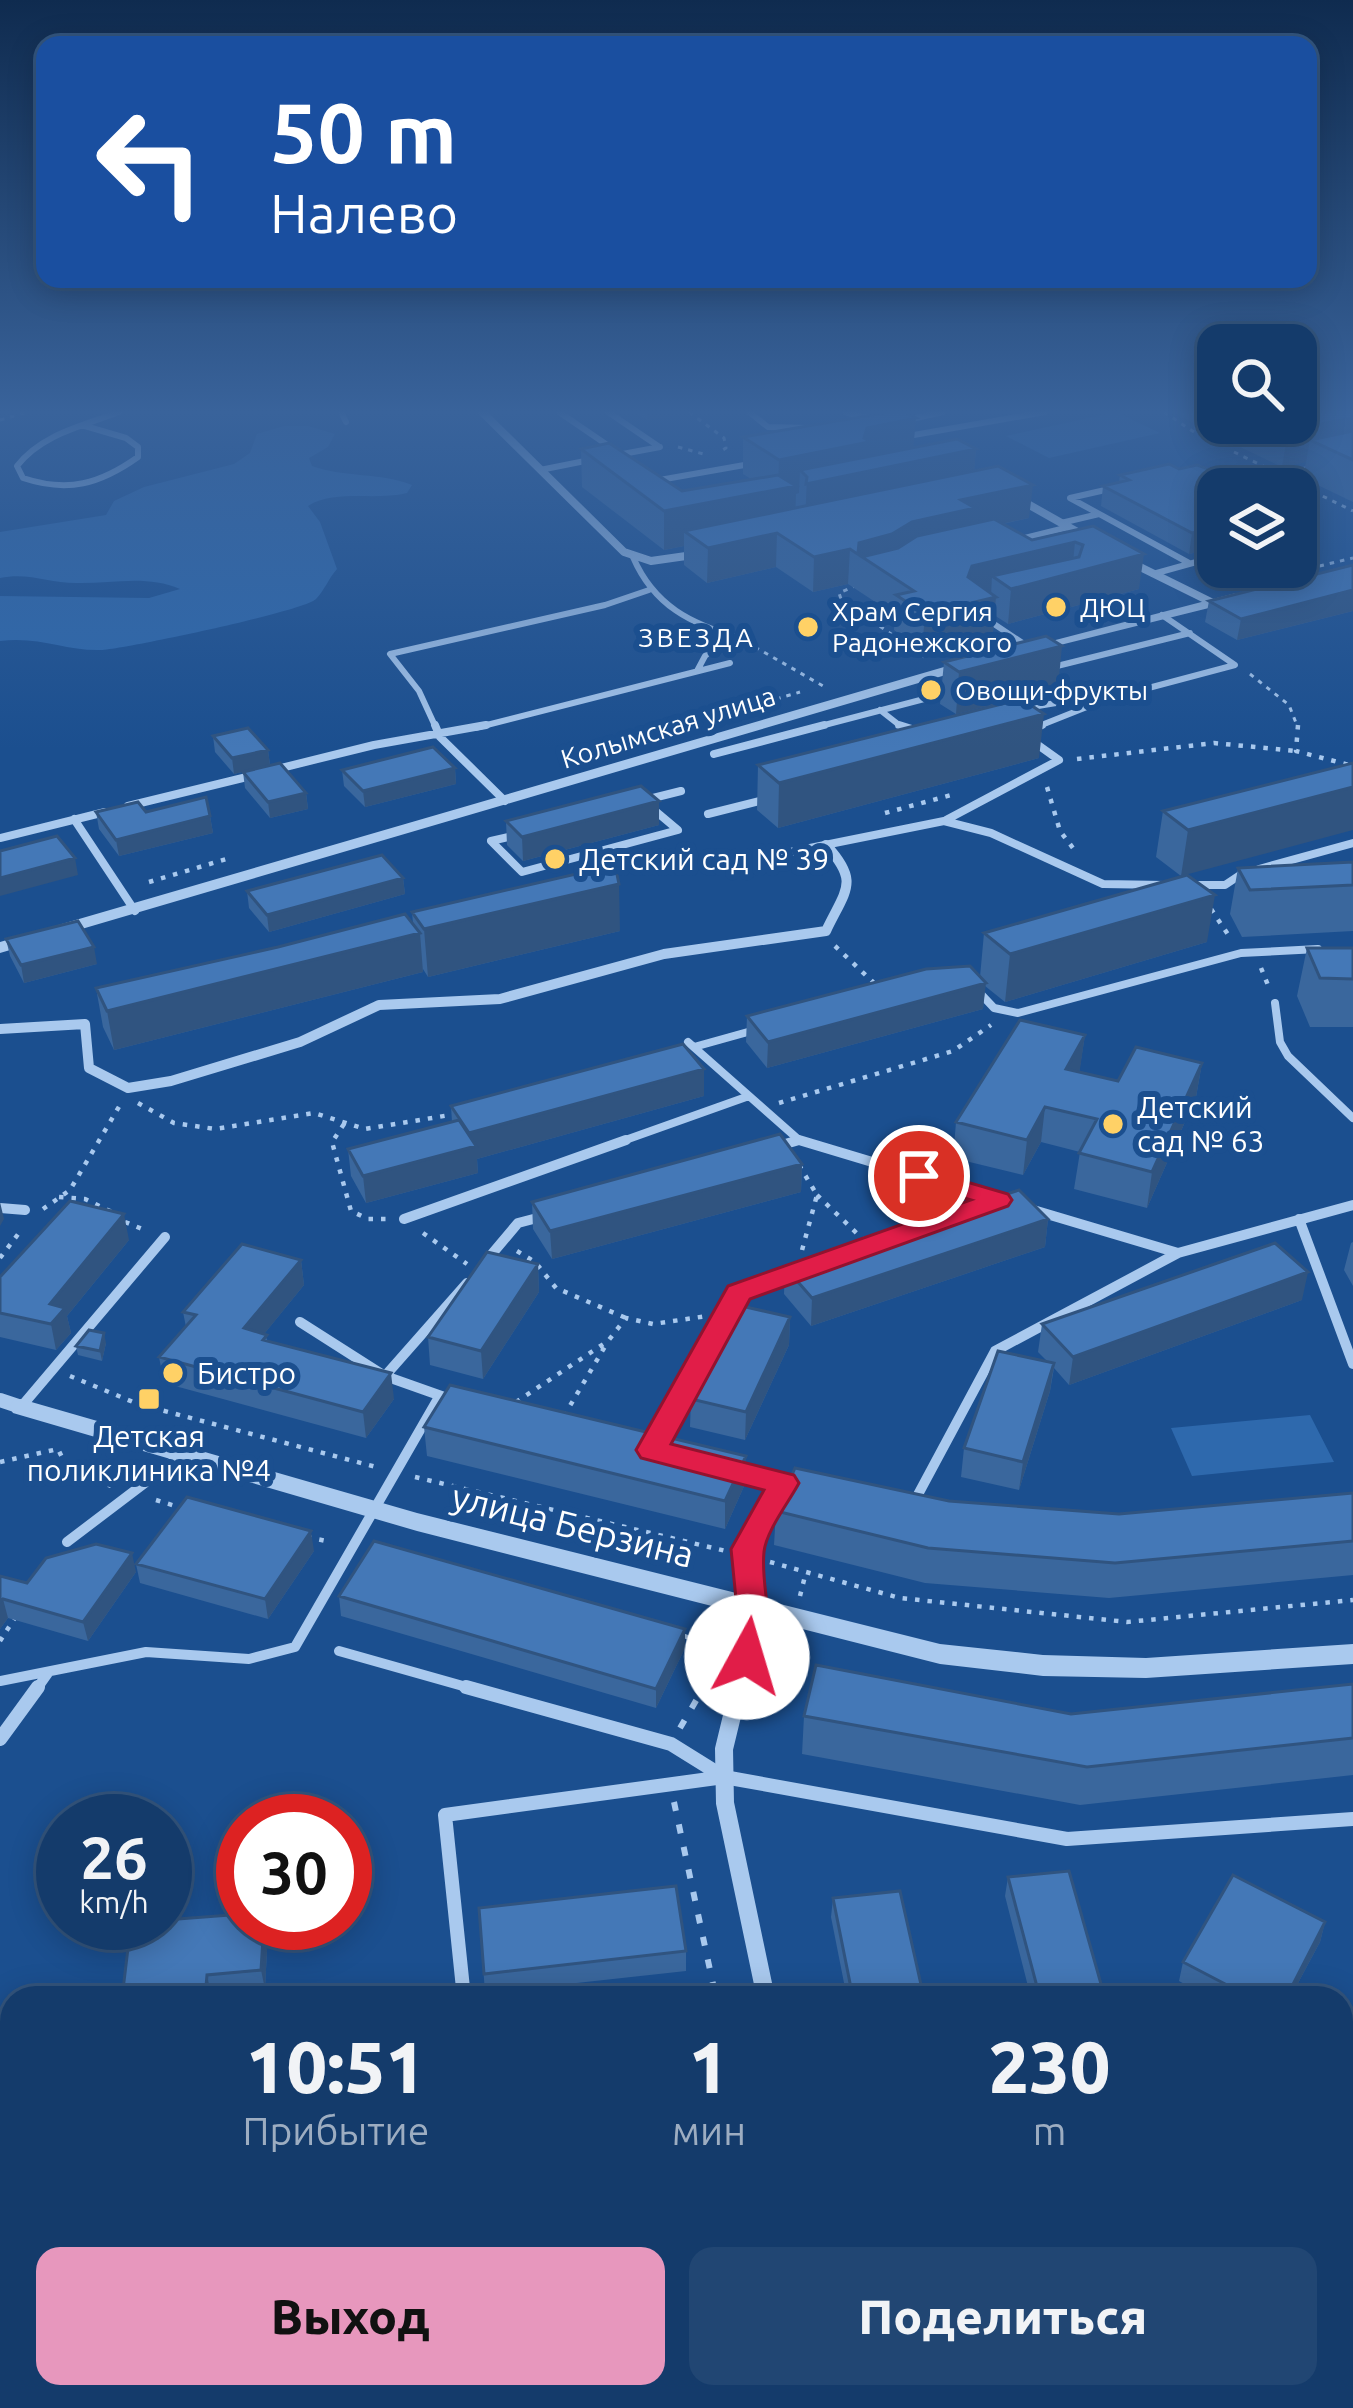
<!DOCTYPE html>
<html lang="ru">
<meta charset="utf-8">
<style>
body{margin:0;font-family:Ubuntu,sans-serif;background:#214673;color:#f1f3f6;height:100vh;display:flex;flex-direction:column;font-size:45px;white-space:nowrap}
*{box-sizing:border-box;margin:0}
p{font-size:39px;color:#9dadc1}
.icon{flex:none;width:66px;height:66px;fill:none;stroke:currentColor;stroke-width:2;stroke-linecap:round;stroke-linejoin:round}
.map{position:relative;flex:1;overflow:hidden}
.panel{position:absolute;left:0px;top:1986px;width:1353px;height:423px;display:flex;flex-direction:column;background:#143b6b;border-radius:36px 36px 0 0;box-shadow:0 6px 30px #0003,0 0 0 3px #33557e}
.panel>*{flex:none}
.guide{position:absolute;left:36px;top:36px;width:1281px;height:252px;border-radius:24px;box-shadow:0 6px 30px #0003,0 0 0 3px #33557e;background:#1a4fa0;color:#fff;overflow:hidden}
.fabs{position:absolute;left:1197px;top:324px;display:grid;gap:24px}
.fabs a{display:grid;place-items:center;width:120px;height:120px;border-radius:24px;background:#143b6b;box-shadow:0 6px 30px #0003,0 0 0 3px #33557e;font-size:60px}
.speed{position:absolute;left:36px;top:1794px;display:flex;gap:24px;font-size:60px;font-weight:700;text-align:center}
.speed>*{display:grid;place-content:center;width:156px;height:156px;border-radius:50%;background:#143b6b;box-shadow:0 6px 30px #0003,0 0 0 3px #33557e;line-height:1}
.speed small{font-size:30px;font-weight:400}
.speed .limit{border:18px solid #d22;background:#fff;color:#111}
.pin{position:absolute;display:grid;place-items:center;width:102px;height:102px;color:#fff;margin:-51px;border:6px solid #fff;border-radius:50%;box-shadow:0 3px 12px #0007}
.me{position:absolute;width:132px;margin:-66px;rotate:6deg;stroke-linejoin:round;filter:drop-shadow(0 0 9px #0008)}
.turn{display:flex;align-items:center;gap:42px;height:252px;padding:0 36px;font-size:54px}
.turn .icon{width:156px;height:156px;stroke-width:2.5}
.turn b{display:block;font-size:84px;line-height:102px}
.eta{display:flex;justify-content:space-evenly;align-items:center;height:204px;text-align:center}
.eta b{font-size:72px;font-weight:800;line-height:84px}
.button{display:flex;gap:24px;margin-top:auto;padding:24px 36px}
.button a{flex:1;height:138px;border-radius:24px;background:#e797bd;color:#111;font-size:48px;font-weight:800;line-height:138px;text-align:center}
.button a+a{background:#214673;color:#f1f3f6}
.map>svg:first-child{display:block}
.green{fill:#2e69ad}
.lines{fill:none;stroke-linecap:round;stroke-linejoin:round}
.path-far2{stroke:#a9c9ee;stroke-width:3;stroke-dasharray:4.5 6;stroke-linecap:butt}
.path-far1{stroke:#a9c9ee;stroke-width:4.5;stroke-dasharray:4.5 8;stroke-linecap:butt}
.path{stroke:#a9c9ee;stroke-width:6;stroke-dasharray:9 14;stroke-linecap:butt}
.service-far3{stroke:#a9c9ee;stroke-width:6}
.service-far2{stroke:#a9c9ee;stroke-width:8}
.service-far1{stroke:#a9c9ee;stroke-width:10}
.service{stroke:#a9c9ee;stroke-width:14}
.minor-far3{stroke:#a9c9ee;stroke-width:8}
.minor-far2{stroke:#a9c9ee;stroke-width:10}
.minor-far1{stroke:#a9c9ee;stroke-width:14}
.minor{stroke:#a9c9ee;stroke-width:18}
.tertiary{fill:#a9c9ee;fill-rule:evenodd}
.wall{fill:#3a679d}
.shaded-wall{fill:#305480}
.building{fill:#4478b7;stroke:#305480;stroke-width:3}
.route{fill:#e11d48;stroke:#92132f;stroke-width:3}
.poi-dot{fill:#ffd166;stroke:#1b4f8f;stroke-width:4.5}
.labels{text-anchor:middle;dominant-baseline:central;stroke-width:12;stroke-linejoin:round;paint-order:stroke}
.far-poi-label{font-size:27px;fill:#fff;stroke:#1b4f8f;text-anchor:start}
.far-neighbourhood-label{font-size:27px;letter-spacing:3px;fill:#fff;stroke:#1b4f8f}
.far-street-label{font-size:27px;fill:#fff;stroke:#1b4f8f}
.poi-label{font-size:30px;fill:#fff;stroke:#1b4f8f;text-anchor:start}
.near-street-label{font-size:36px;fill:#fff;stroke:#1b4f8f}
</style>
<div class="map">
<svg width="1353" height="2408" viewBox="0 0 1353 2408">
<rect width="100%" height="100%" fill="#1b4f8f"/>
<path class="green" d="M1116,412L1160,433L1049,458L1006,436Z
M308,426L335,434L328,447L309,458L312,466C345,478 380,472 412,485L407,493C376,501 335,489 308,506L320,522L337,569C329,578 324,591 316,599C305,611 124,649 101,650C65,651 40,636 0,641V596L149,598L180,589C146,574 110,584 76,583C49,583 28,572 0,578V532L106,515L114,501L144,487L234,464L250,453L257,434L284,426Z
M1310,1415L1334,1462L1192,1476L1171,1428Z"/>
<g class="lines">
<path class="path-far2" d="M689,412L724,438L726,448L721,451
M1164,412L1197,434
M0,420L28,412
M678,447L707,455
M1234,452L1267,468
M1304,487L1353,511
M1248,583L1353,558
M857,585L839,593L841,599L924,657
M1098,597L1127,607
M755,647L823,686
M1250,674L1289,705L1298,728
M736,711L800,692"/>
<path class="path-far1" d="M1298,725L1296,751L1353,766
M1077,759L1214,743L1296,751
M1047,787L1060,831L1076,852
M885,813L955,794
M149,882L230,858
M1211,909L1231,939
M835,946L875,984
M1261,968L1270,990
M138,1103L174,1123L215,1129L314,1113L365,1129L456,1114
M779,1103L953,1051L991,1025
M344,1124L332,1142L351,1211L368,1219H386
M799,1165L817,1195L801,1254
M817,1195L869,1245
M59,1197L85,1199L116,1214
M43,1209L70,1190L120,1105
M125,1222L147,1231
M423,1233L467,1264
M517,1251L535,1262L556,1288L626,1318
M0,1258L22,1229
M70,1376L138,1404L380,1468
M516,1402L608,1341L626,1318L653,1324L707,1316
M564,1416L607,1343
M0,1462L58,1449L67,1468L111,1486
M415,1477L730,1552
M156,1500L185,1509
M307,1537L331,1542
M770,1562L900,1598L1127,1622L1353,1600
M800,1596L806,1572
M684,1636L725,1649
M0,1641L16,1616
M765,1661L818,1673
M784,1666L791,1637
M702,1690L725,1649"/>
<path class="path" d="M680,1728L704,1687
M674,1802L716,1998
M792,2397L794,2408"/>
<path class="service-far3" d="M341,412L346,422
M559,412L616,451
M608,412L658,446
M749,412L768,427L808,428
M845,412L871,419
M907,420L943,412
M85,426L126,438L138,447V457C100,484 68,493 23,478L17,466C42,434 83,426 119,412
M908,436L1045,412
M1210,440L1240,434
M612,456L660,447
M540,470L590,460
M1281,475L1317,467
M654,481L750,464
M1114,488L1070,498L1189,563
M1061,523L1099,514
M1296,526L1311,533L1296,537
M1016,540L1069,527
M633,557C654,606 691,624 740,638
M1153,574L1218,556
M985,618L1030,648
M1049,668L1190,633
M697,671L705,656L729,635
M1026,708L1104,695
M880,710L903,728
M436,728L419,691L390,654L605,605L649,590
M475,728L730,663
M813,728L951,692
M1034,728L1107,699L1235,665L1162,615"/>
<path class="service-far2" d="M435,725L440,737L505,801
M899,725L915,730
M1032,729L1042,725
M714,754L824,725
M273,770L374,745L486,725
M645,800L681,791
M128,806L251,776
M708,814L767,799
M74,819L135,911
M946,820L1059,760L1031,740
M513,836L491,841L522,872L678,830L653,809
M0,838L105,812
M760,858L944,821L991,833L1103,884L1164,885
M1259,869L1353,843
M1193,885H1225L1243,873
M978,991L994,1008L1018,1013L1241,953L1318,949
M1275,1003L1280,1042L1288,1056L1353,1118
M688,1042L799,1140L809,1143
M694,1047L755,1030
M617,1143L749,1096
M789,1143L799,1140"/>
<path class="service-far1" d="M799,1140L1002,1201
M775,1147L799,1140
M0,1208L25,1210
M1030,1209L1178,1253L1353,1205
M404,1219L626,1140
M1299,1219L1353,1364
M486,1261L518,1223L541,1217
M300,1322L380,1373
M450,1399L385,1376L467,1283
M21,1407L165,1237
M654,1445L739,1293L796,1272
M734,1471L787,1484
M914,1502L995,1351L1178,1253
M67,1542L183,1454
M339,1651L477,1690
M0,1681L146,1652L249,1659L295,1647L439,1397
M36,1690L48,1673"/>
<path class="service" d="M466,1687L671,1744L724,1777
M0,1739L38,1687
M464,1998L445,1815L724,1777L1067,1839L1353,1819
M0,2040L12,2039
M0,2363L12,2204
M1341,2394L1353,2392
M1247,2408L1319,2397"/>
<path class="minor-far3" d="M482,412L624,552L651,561L700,554
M1017,498L1088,538
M1132,563L1211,602"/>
<path class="minor-far2" d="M0,1029L85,1024L89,1068L128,1088L171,1081L300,1042L379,1005L500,999L664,954L826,931C846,889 860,882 826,845"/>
<path class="minor-far1" d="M0,1400L21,1407
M738,1690L753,1629L748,1549L783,1483"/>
<path class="minor" d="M739,1687L724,1749L725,1803L766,1998
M1341,2145L1353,2144
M3,2330L12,2328
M847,2397L848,2408"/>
<path class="tertiary" d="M1236,593L1241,594V600L1028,653L1021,649Z
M968,660L973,661V667L0,953V942Z
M21,1399L417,1513L940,1644L1043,1655L1146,1658L1353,1644V1664L1146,1678L1043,1676L940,1664L417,1531L13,1413L9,1407L13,1401Z"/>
</g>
<path class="wall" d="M634,412H682V414L647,420Z
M1171,412H1218V423H1296L1353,412V502L1303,478L1306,462L1282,467L1232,443L1234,428L1213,432Z
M743,437L914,448L976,449L974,471L1029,518L1003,524L1032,540L1093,526L1139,589L1008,624L994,615L993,632L922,650L894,630L895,615L848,584L813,592L776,567L707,583L684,565V546L664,550L582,487L581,449L682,491L751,479L743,474Z
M1179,469L1218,489V547L1189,554L1101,506L1103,486L1119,482L1120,475Z
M1353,565V611L1237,640L1205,622L1209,601Z
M944,662L1058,688L956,714L940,704Z
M213,736L268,750L270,765L234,774L215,752Z
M1039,758L778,828L757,810L758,765Z
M1353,763L1181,876L1156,857L1163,811Z
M455,768L456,784L365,807L344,786L342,770Z
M243,772L306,793L308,809L270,818L245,788Z
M96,812H146L210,816L213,833L119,856L99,829Z
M506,821L659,825L523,861L507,845Z
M1353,862V931L1242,937L1230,914L1238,868Z
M403,878L405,894L269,932L249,908L247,891Z
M412,912L620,931L428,977L423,969V972L114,1050L103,1027L96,988L413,924Z
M984,933L1207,942L1005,1002L985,986L983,1009L767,1068L746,1042L747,1016L980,977Z
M6,939L97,964L24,983L10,956Z
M1307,948H1353V1027H1310L1297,996Z
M1085,1035L1079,1072L1118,1081L1202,1063L1196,1097L1147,1208L1074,1189L1080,1152L1041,1142L1023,1175L953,1158L956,1122Z
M704,1096L477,1159L478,1173L366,1203L351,1176L348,1149L452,1122L451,1106Z
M802,1164L801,1192L552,1259L533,1229L532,1202Z
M1048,1219L1045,1247L811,1326L784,1294L785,1267Z
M129,1240L67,1316L71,1333L56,1350L0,1337V1277Z
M1353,1242V1286L1344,1270L1351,1243Z
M301,1260L304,1285L264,1334L268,1341L394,1399L366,1438L164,1383L159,1357L186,1327L183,1312Z
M538,1264L539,1292L483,1379L430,1365L428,1337Z
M1302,1300L1069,1385L1054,1368L1050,1391L1019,1490L961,1477L964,1448L1047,1361L1038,1352L1042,1324Z
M790,1317L789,1345L745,1440L690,1427L691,1399Z
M106,1343L102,1361L78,1355L76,1346Z
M424,1427L745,1484L725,1529L427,1456Z
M1353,1493V1575L1109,1598L925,1583L774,1545L776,1511L949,1501L1119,1514Z
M314,1551L268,1619L140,1583L136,1564Z
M136,1572L88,1641L8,1618L0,1629V1576L27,1583Z
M339,1596L685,1648L656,1708L341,1616Z
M1353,1684V1775L1080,1805L802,1754L804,1716L1071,1714Z
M1008,1877L1105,1998H1031L1005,1896Z
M833,1898L924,1998H847L831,1917Z
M479,1908L686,1951V1971L485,1993Z
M1325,1922L1320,1942L1290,1998H1210L1179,1981L1183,1962Z
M243,1923H266L268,1932L265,1989L211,1994V1998H122Z
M1341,2232L1351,2258L1344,2276L1341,2277Z
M957,2397H1150L1146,2408H959Z"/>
<path class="shaded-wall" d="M647,412H682V414L647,420Z
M1216,412H1218V423H1235L1234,428L1213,432Z
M916,418L912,462L976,449L973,487L805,522L807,477L800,470L799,493L796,494L795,524L684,531V546L664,550V511L778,489L779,460L864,438L867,428Z
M1353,418V453L1310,440L1306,462L1282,467L1288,430Z
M1033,485L1029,518L973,530L890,568L858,554L859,543L961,500Z
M1218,527V547L1189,554L1192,533Z
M777,533L776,567L707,583L708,548Z
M1075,542L1072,573L1144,554L1139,589L1008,624L1011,589L992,576L991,596L996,597L993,632L922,650L925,614L968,577L972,566Z
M850,549L848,584L813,592L814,557Z
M1353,590V611L1237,640L1241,619Z
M1062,646L1058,688L956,714L959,672Z
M1044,714L1039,758L778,828L779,783Z
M268,750L270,765L234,774L232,758Z
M455,768L456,784L365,807L363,791Z
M1353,787V830L1181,876L1188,830Z
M306,793L308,809L270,818L268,802Z
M659,801V825L523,861L522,837Z
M210,816L213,833L119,856L116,840Z
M75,858L78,875L0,896V878Z
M403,878L405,894L269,932L267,915Z
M619,884L620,931L428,977L424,929Z
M1215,895L1207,942L1005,1002L1010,954Z
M420,933L423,972L114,1050L107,1011Z
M94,947L97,964L24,983L21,965Z
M986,983L983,1009L767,1068L768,1042Z
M1085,1035L1080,1069L1062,1104L1066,1069Z
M1202,1063L1196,1097L1147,1208L1152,1172Z
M704,1069V1096L477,1159L478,1173L366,1203L363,1176L469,1133Z
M1045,1107L1041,1142L1023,1175L1027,1140Z
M802,1164L801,1192L552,1259L550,1231Z
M0,1202L4,1219L0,1226Z
M124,1214L129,1240L67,1316L71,1333L56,1350L51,1324L50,1304Z
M1048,1219L1045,1247L811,1326L812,1298Z
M301,1260L304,1285L248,1354L244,1328Z
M538,1264L539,1292L483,1379L481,1351Z
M1308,1272L1302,1300L1069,1385L1073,1357Z
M790,1317L789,1345L745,1440L746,1412Z
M104,1333L106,1343L102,1361L100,1351Z
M1054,1363L1050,1391L1019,1490L1023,1462Z
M391,1373L394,1399L366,1438L363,1412Z
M746,1456L745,1484L725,1529V1501Z
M311,1531L314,1551L268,1619L265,1599Z
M132,1553L136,1572L88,1641L83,1622Z
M3,1599L8,1618L0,1629V1602Z
M685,1629V1648L656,1708V1689Z
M1325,1922L1320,1942L1290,1998H1286Z
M264,1923H266L268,1932L265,1989L261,1970Z
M207,1975L211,1994V1998H205Z"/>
<path class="building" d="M890,412H904L916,418L867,428L864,438L871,442L914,433L779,460L743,437Z
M1296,412H1353V418L1288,430L1272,423H1296Z
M1353,431V460L1310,440Z
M957,439L976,449L806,484L807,477L800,470Z
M609,443L682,491L778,475L796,486L664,511L581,449Z
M1169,464L1179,469L1197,465L1226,475L1253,489H1218V527L1192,533L1103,486L1129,480L1120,475Z
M998,466L1033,485L961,500L975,508L912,522L892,534L859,543L858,553L866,556L898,548L917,536L994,519L1032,540L1093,526L1144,554L1011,589L992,576L1079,557L1083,545L1075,542L972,566L968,577L996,597L925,614L896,595L914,591L850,549L814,557L777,533L708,548L684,531Z
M1353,565V590L1241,619L1209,601Z
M1046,636L1062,646L959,672L944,662Z
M1022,699L1044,714L779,783L758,765Z
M248,728L268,750L232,758L213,736Z
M433,747L455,768L363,791L342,770Z
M280,763L306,793L268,802L243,772Z
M1353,763V787L1188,830L1163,811Z
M641,786L659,801L522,837L506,821Z
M206,797L210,816L116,840L96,812L138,802L146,812Z
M57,836L75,858L0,878V851Z
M382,855L403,878L267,915L247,891Z
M1353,862V885L1250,890L1238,868Z
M615,865L619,884L424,929L412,912Z
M1187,875L1215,895L1010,954L984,933Z
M405,914L420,933L107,1011L96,988L278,947Z
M78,921L94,947L21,965L6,939Z
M1307,948H1353V979L1320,978Z
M970,966L986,983L768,1042L747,1016L926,969Z
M1020,1020L1085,1035L1066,1069L1118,1081L1136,1047L1202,1063L1152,1172L1079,1153L1097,1119L1045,1107L1027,1140L956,1122Z
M683,1044L704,1069L469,1133L451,1106Z
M459,1120L476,1146L363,1176L348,1149Z
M780,1134L802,1164L550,1231L532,1202Z
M1019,1190L1048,1219L812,1298L785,1267Z
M70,1201L124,1214L50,1304L65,1308L51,1324L0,1313V1277Z
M1275,1243L1308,1272L1073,1357L1042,1324Z
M242,1244L301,1260L244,1328L267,1335L263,1340L391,1373L363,1412L159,1357L196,1315L183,1312Z
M487,1252L538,1264L481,1351L428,1337Z
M737,1305L790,1317L746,1412L691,1399Z
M89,1330L104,1333L100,1351L76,1346Z
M998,1351L1054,1363L1023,1462L964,1448Z
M450,1385L746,1456L725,1501L424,1427Z
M795,1468L949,1501L1119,1514L1353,1493V1541L1115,1563L928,1548L776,1511Z
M187,1497L311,1531L265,1599L136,1564Z
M374,1541L685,1629L656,1689L339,1596Z
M96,1544L132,1553L83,1622L3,1599L0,1602V1576L27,1583L46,1558Z
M816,1665L1071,1714L1353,1684V1738L1087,1767L804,1716Z
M1069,1871L1105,1998H1040L1008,1877Z
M1233,1875L1325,1922L1286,1998H1252L1183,1962Z
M676,1886L686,1951L484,1974L479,1908Z
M900,1891L924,1998H853L833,1898Z
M243,1914V1923H264L261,1970L207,1975L205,1998H122L131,1923H165V1920Z
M1341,2232L1351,2258L1341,2259Z
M237,2397H368V2408H237Z
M475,2397H662L663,2408H475Z
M963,2397H1097L1012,2408H966Z"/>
<linearGradient id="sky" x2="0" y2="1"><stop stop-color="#0f2b4f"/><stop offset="0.55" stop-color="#39639b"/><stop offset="1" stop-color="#39639b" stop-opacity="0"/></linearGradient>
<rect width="1353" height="749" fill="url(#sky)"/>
<path class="route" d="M919,1168L1008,1194L1012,1200L1008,1206L750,1299L671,1444L794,1475L799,1483C789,1502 766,1531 764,1552C760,1591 779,1628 759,1666L747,1670L735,1666L730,1657L737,1609L731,1549L764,1490L641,1458L636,1450L728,1286L971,1200L909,1182L905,1176Z"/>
<g class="poi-dot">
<circle cx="1056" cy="607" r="12"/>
<circle cx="808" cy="627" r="12"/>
<circle cx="931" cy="690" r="12"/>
<circle cx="555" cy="859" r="12"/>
<circle cx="1113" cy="1124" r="12"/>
<circle cx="173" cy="1373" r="12"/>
<rect x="137" y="1387" width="24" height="24" rx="6"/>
</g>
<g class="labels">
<g class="far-poi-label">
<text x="1080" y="607">ДЮЦ</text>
<text x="832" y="611">Храм Сергия<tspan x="832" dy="31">Радонежского</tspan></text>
<text x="955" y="690">Овощи-фрукты</text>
</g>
<g class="far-neighbourhood-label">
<text x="697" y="637">ЗВЕЗДА</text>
</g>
<g class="far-street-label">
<text transform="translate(668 727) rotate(-17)">Колымская улица</text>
</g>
<g class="poi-label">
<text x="579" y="859">Детский сад № 39</text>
<text x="1137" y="1107">Детский<tspan x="1137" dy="34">сад № 63</tspan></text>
<text x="197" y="1373">Бистро</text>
<text x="149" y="1436" text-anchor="middle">Детская<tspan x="149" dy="34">поликлиника №4</tspan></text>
</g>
<g class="near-street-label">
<text transform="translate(573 1525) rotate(14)">улица Берзина</text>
</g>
</g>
</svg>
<div class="fabs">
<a><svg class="icon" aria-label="search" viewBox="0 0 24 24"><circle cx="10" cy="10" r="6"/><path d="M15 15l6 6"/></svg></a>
<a><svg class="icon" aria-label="layers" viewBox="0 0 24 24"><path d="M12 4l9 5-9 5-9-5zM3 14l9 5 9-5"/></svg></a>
</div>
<div class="speed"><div>26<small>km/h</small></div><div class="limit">30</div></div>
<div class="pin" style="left:919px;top:1176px;background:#d93025"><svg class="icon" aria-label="arrive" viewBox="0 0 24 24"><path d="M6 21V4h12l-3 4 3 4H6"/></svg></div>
<svg class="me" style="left:747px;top:1657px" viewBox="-20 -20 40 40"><circle r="19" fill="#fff"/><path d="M0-13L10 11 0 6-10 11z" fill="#e11d48"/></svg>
<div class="guide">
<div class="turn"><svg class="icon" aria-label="left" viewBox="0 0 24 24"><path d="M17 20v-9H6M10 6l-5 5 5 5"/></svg><div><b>50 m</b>Налево</div></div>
</div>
<section class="panel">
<div class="eta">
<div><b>10:51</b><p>Прибытие</p></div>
<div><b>1</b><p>мин</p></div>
<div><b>230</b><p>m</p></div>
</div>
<div class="button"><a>Выход</a><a>Поделиться</a></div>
</section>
</div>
